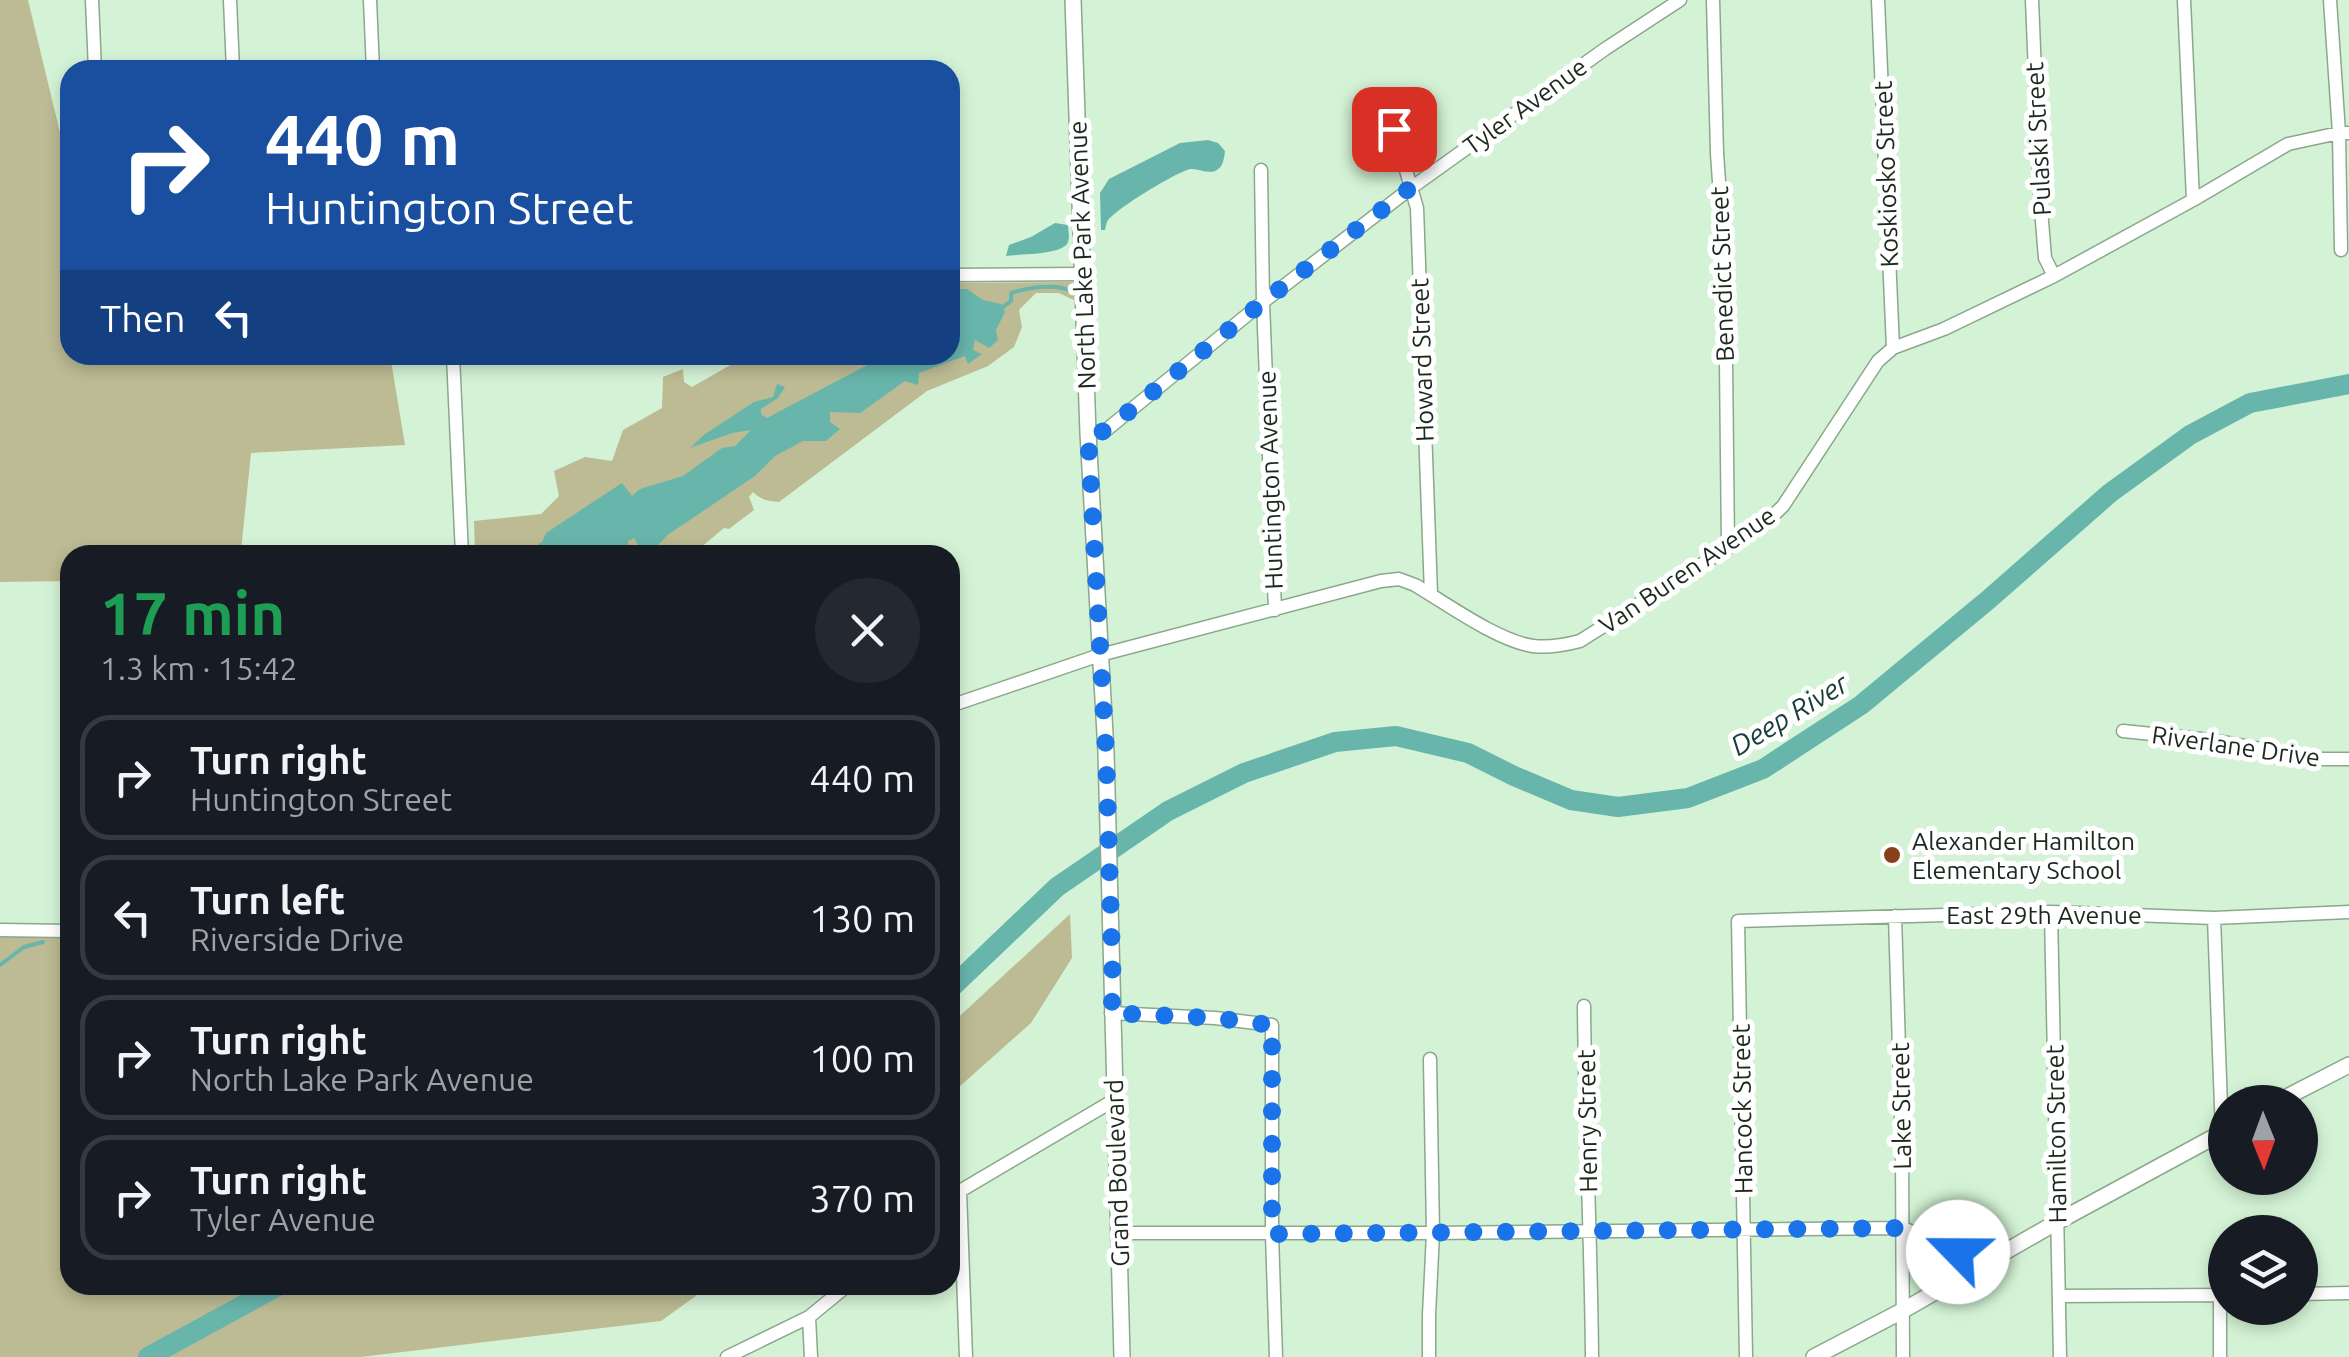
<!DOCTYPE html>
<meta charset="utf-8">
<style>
body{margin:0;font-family:Ubuntu,sans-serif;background:#242831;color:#f1f3f6;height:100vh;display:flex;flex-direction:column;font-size:38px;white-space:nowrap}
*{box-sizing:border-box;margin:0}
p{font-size:32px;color:#9ea1a6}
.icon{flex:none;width:55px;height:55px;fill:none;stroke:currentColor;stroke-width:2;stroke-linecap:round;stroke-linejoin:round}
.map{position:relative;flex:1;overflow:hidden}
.drawer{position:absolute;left:60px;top:545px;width:900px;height:750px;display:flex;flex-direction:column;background:#171b24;border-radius:30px;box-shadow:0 5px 15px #0003}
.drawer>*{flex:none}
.hud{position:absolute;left:60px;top:60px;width:900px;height:305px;border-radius:30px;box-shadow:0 5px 15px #0003;background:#1a4fa0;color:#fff;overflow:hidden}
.needle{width:65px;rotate:179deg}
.tools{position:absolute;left:2208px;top:1085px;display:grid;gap:20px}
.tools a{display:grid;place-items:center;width:110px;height:110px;border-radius:50%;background:#171b24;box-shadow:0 5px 15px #0003;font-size:50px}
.pin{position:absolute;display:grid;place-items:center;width:85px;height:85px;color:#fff;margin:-42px;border-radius:20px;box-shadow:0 5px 15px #0006}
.me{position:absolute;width:110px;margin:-55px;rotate:293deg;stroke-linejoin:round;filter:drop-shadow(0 0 8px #0008)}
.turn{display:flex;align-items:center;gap:35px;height:210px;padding:0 40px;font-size:45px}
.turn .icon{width:130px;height:130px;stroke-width:2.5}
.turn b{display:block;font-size:70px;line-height:85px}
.then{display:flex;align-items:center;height:95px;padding:0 40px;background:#0003;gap:20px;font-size:38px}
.round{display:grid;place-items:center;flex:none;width:105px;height:105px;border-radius:52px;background:#242831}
.summary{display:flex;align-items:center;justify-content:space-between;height:170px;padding:0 40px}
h1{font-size:60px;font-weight:700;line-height:75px;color:#1e9e55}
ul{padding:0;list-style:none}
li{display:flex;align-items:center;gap:30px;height:125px;margin:0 20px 15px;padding:0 20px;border:5px solid #363941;border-radius:30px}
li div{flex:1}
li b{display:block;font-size:38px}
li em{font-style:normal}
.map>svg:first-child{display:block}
.green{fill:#bcbb93}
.water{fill:#68b5ac}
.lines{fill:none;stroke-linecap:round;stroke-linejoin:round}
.stream{stroke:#68b5ac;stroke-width:4}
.river{stroke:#68b5ac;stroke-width:20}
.minor-casing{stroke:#8ba78c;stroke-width:15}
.tertiary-casing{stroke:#8ba78c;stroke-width:18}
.minor{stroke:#fff;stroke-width:12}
.tertiary{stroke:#fff;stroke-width:15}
.route{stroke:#1a73e8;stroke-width:18;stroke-dasharray:0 32.4}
.poi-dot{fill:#864118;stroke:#fff;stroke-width:4}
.labels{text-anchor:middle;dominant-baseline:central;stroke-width:10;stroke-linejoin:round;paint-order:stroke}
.street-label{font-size:25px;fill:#1d291e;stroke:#fff}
.poi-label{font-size:25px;fill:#1d291e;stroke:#fff;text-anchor:start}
.water-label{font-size:28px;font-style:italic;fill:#183d39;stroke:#fff}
</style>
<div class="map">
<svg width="2349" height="1357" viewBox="0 0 2349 1357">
<rect width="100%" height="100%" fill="#d4f3d6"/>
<path class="green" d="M0,0H28L70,174V355H390L405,445L251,453L241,551L244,555H70V581L0,582Z
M1072,282L1078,289L1080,303L1059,293H1036L1019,310L1022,327L1014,347L988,366L927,391L779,502C768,501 761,500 753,492L749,497L754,510L729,529L724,528L700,548L696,555H475L474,521L541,514L559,496L554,471L585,457L612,461L623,430L662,408L663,377L683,369L684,382L692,387L748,355H950V283Z
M1070,914L1072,958L1031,1023L950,1095V1025Z
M0,931H70V1285H711L661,1321L361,1357H0Z"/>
<path class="water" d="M1208,140L1218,143L1225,151C1224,159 1223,168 1215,171C1206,174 1199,168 1190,169C1177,172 1113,210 1107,222C1106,224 1106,227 1105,230H1101L1100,193L1109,179L1180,143Z
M1055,223L1068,225C1068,231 1070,236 1068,242C1064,255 1019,254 1006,256L1009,245L1031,237Z
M951,289H967L983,300L1001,304L1005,312L996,330L998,340L989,348L975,340L973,350L982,354L968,364L965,356L919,373L918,385L905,381L860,413L830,412V422L840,429L826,441H803L775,456L755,476L669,534L655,548L641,550L634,538L628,541L631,555H521L542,542L546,533L622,483L632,496L640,489L683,476L722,448L735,446L751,430L732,433L690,448L705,434L754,402L773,397L777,384L785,387L778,398L761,409V414L767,418L873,362L878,355H950Z"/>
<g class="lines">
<path class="stream" d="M1003,307L1011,301V293C1030,287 1051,284 1070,290
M0,965L24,947L43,942"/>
<path class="river" d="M950,989L1057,887L1168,811L1244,773L1335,742L1396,736L1468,753L1514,776L1571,800L1618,807L1688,798L1763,769L1861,705L1988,600L2110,493L2190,435L2250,403L2349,384
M148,1357L280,1285"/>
<defs>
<path id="minor" d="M92,0L95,70
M230,0L233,70
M370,0L373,70
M1713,0L1717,153L1725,268L1728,548
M1878,0L1893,348
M2032,0L2040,197L2045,258L2054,276
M2184,0L2193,200
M2330,0L2339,133L2341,250
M1394,129L1417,208L1431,594
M1261,170L1263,302L1275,610
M950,275L1082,274
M453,355L462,555
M1088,433L1105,431L1263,302L1411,188L1605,49L1680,0
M950,706L1100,655L1381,581L1399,579L1415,585C1447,604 1498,641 1533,646C1549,648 1565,645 1580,641L1761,527L1783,506L1878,361L1893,348L1944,329L2054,276L2193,200L2288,144L2339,133H2349
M2123,731L2211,740L2316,759H2349
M2051,912L2060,1357
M1895,916L1902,1148L1903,1357
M2214,918L2222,1133
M0,930L70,931
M1584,1006C1585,1123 1591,1240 1592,1357
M1111,1013L1215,1018L1272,1025V1234L1276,1357
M960,1191L966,1357
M950,1200L960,1191L1116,1099
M1119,1233H1433L1903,1228L1985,1263
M2300,1294L2349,1293
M2059,1296L2225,1295
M809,1317L811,1357
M727,1357L809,1317L848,1285
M1429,1357V1315L1433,1233L1430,1059
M1746,1357L1738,921L2051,912L2214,918L2349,912
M2220,1357V1295"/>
<path id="tertiary" d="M1073,0L1088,433L1106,752L1122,1357
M2277,1102L2349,1065
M1814,1357L1902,1311L2057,1222L2225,1131"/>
</defs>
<use href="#minor" class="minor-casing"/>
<use href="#tertiary" class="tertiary-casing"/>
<use href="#minor" class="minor"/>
<use href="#tertiary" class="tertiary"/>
</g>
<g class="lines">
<path class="route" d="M1394,129L1410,188L1263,302L1105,431L1088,434L1106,752L1113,990L1111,1013L1215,1018L1272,1025V1234L1903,1228L1958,1252"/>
</g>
<circle class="poi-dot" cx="1892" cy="855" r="10"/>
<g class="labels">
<g class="street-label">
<text transform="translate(1525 106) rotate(-36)">Tyler Avenue</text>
<text transform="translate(2038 139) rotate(-93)">Pulaski Street</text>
<text transform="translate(1886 174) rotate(-92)">Koskiosko Street</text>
<text transform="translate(1082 255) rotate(-92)">North Lake Park Avenue</text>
<text transform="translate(1722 274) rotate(-92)">Benedict Street</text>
<text transform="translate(1422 360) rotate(-92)">Howard Street</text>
<text transform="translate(1270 480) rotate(-92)">Huntington Avenue</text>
<text transform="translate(1687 570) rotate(-34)">Van Buren Avenue</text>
<text transform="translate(2236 746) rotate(8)">Riverlane Drive</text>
<text x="2044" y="915">East 29th Avenue</text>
<text transform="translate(1901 1106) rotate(-91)">Lake Street</text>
<text transform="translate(1742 1109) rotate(-91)">Hancock Street</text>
<text transform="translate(1587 1121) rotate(-91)">Henry Street</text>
<text transform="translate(2056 1134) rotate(-91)">Hamilton Street</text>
<text transform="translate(1117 1173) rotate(-92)">Grand Boulevard</text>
</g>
<g class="poi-label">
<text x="1912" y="841">Alexander Hamilton<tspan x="1912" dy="29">Elementary School</tspan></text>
</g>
<g class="water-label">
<text transform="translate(1789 714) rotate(-31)">Deep River</text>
</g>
</g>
</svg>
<div class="tools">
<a><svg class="needle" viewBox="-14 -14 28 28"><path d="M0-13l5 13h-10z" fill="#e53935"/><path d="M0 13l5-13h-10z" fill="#9ea1a6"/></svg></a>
<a><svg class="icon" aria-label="layers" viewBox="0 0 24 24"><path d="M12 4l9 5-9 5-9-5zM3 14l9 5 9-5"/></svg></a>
</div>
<div class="pin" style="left:1394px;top:129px;background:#d93025"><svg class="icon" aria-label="arrive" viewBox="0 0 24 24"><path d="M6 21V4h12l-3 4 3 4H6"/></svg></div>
<svg class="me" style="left:1958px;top:1252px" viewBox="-20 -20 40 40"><circle r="19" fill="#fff"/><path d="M0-13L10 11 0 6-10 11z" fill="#1a73e8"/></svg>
<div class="hud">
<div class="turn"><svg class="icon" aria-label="right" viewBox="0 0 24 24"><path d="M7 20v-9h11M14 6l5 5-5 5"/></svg><div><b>440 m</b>Huntington Street</div></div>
<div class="then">Then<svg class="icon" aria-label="left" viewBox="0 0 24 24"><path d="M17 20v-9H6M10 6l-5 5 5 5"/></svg></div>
</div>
<section class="drawer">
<div class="summary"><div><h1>17 min</h1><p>1.3 km · 15:42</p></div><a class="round"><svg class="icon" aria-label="close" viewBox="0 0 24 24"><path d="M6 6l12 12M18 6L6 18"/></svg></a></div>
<ul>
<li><svg class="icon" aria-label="right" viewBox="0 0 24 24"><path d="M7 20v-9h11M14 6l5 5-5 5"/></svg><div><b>Turn right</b><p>Huntington Street</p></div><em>440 m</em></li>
<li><svg class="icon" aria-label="left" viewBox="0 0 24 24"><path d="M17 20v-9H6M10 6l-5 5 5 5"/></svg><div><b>Turn left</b><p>Riverside Drive</p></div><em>130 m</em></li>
<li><svg class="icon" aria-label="right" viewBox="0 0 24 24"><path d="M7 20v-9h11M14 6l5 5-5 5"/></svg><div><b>Turn right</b><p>North Lake Park Avenue</p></div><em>100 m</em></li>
<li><svg class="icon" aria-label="right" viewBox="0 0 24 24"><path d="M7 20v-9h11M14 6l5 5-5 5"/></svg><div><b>Turn right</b><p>Tyler Avenue</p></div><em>370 m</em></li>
</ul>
</section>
</div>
